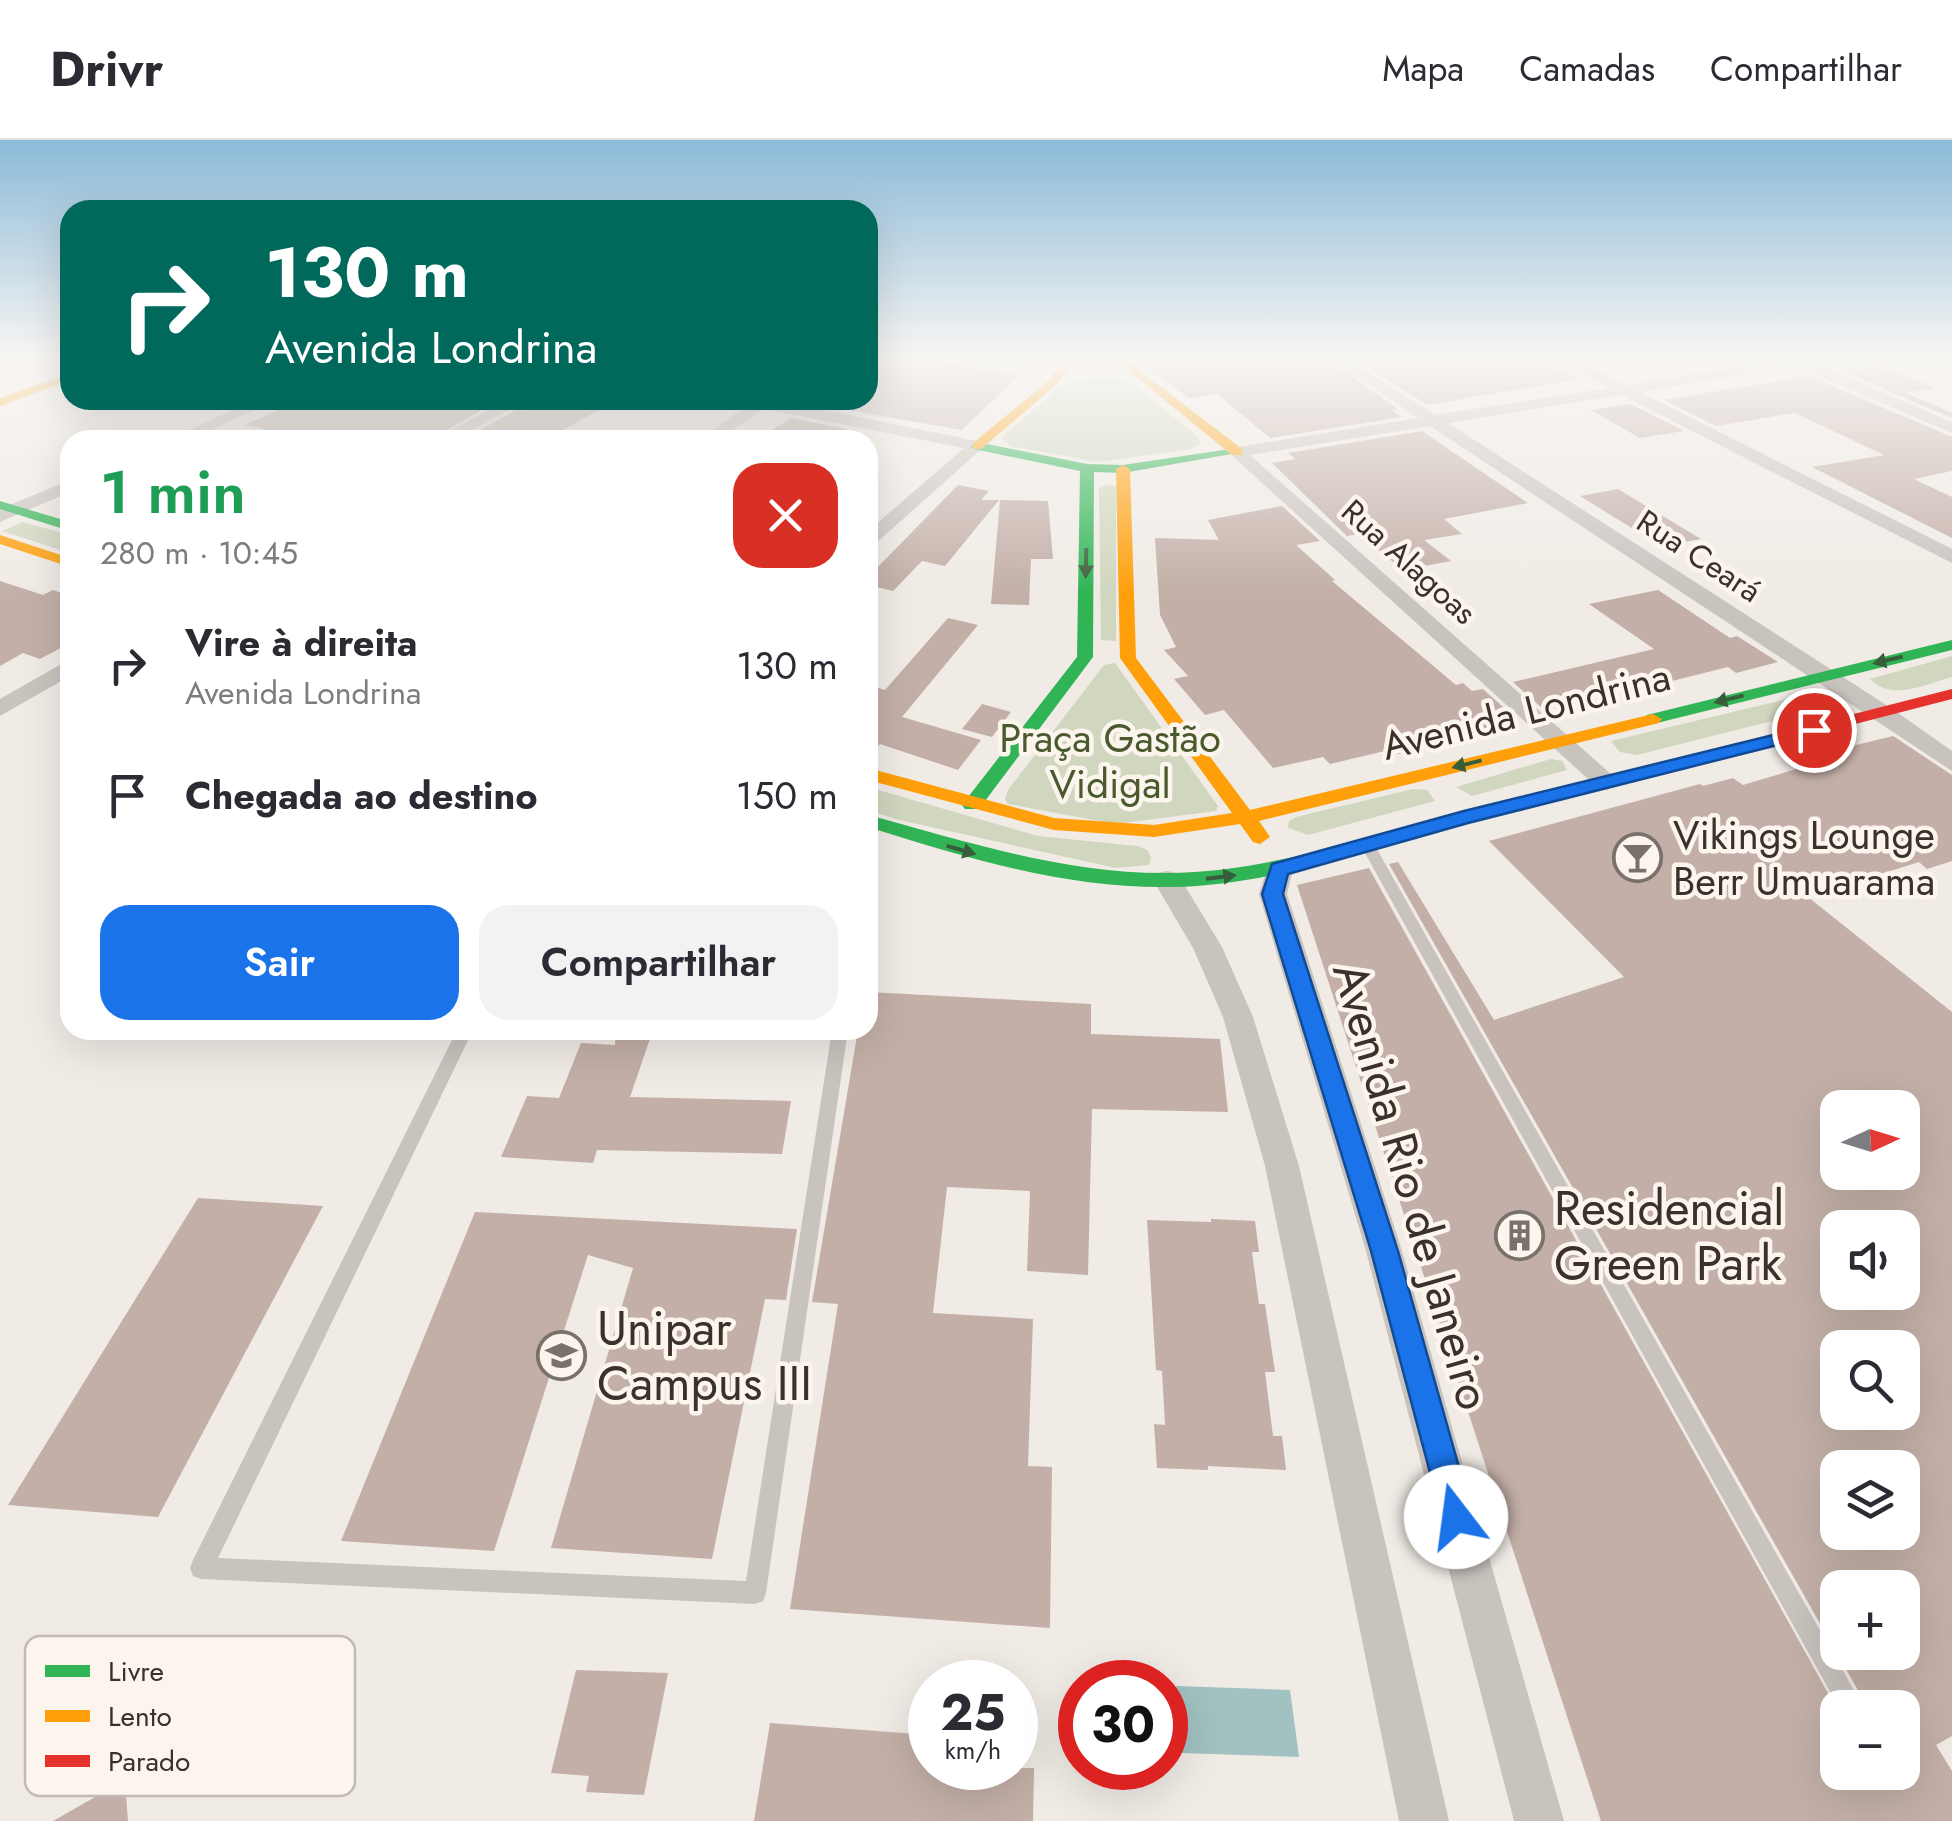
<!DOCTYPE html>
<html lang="pt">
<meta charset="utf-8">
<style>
body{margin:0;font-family:Jost,sans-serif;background:#f2f2f3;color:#2b2b33;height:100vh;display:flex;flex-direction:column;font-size:38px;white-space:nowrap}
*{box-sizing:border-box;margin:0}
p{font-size:32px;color:#7c7c81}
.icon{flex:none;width:55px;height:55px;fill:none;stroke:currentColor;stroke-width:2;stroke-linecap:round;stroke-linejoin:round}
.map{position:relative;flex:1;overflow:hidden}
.details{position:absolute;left:60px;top:290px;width:818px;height:610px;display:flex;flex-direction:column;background:#fff;border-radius:30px;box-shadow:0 10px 40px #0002}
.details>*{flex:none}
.top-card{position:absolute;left:60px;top:60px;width:818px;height:210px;border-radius:30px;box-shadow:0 10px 40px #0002;background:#00695c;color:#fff;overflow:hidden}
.needle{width:65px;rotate:86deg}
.buttons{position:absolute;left:1820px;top:950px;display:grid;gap:20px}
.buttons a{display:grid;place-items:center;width:100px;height:100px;border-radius:20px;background:#fff;box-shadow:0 10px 40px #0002;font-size:50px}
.speed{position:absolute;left:908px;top:1520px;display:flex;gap:20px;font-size:50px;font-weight:700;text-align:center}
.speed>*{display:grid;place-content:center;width:130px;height:130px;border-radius:50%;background:#fff;box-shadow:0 10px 40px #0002;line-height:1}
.speed small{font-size:25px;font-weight:400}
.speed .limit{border:15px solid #d22;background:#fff;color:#111}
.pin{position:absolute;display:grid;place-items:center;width:85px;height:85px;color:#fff;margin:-42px;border:5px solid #fff;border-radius:50%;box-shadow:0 2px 10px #0007}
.me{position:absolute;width:110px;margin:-55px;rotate:345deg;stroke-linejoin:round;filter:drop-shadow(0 0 8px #0008)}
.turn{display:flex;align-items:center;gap:35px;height:210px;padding:0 40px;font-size:45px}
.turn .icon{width:130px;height:130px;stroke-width:2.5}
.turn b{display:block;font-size:70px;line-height:85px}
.round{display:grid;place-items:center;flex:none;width:105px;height:105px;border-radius:30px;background:#f2f2f3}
.overview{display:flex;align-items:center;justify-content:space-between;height:170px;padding:0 40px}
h1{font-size:60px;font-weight:600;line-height:75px;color:#1e9e55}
.primary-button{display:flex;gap:20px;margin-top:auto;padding:20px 40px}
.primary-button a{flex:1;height:115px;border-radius:30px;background:#1a73e8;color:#fff;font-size:40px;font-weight:600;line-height:115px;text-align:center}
.primary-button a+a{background:#f2f2f3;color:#2b2b33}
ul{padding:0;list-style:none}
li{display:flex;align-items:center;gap:30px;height:130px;padding:0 40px}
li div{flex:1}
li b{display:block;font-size:38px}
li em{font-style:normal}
header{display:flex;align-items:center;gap:60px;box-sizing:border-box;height:140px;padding:0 50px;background:#fff;border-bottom:2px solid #e1e1e2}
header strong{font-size:48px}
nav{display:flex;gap:55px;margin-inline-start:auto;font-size:35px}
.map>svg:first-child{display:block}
.green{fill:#d1d6bf}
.water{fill:#a1c2c1}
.building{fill:#c3afa7;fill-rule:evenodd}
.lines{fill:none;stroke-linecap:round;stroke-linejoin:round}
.lane{fill:#c9c3be;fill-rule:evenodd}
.street{fill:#c9c3be;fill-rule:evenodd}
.fast{fill:#30b455;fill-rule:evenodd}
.slow{fill:#ff9f0a;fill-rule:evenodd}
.jam{fill:#e5322d;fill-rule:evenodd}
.oneway{fill:#375e3a}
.route{fill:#1a73e8;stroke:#114b97;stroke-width:2.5}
.labels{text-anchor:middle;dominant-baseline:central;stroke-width:9;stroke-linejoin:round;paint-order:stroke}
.far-street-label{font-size:32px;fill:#3b302b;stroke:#fbf5ee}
.street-label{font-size:40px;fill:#3b302b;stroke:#fbf5ee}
.park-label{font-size:40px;fill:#4a5a2e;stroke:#fbf5ee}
.poi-label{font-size:40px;fill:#3b302b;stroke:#fbf5ee;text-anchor:start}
.near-street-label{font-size:48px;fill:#3b302b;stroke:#fbf5ee}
.near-poi-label{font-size:48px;fill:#3b302b;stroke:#fbf5ee;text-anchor:start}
.key{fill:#fbf5ee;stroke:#c1bab4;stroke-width:2.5}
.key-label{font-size:28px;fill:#3b302b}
</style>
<header>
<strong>Drivr</strong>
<nav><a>Mapa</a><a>Camadas</a><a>Compartilhar</a></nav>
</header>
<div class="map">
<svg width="1952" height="1681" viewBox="0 0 1952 1681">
<rect width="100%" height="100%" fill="#f0ebe5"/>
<path class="green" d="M1103,237L1130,241L1198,297L1200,304L1191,309L1098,322L1010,306L1001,298L1063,244Z
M1108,345L1116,346V501L1101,500L1099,348Z
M23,382L70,395V413L2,391Z
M1952,516V537C1926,544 1891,562 1870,539Z
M1115,523L1218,666L1216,671L1115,684L1008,664L1005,659L1008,650L1104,525Z
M1817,552L1834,554L1844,563L1637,615L1620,612L1611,601Z
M1551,619L1562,621L1567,630L1472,656L1456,647Z
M868,647L1038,696L1137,706L1147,710L1151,718L1149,725L1116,728L899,680L868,670Z
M1413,649L1427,650L1435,661L1308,695L1288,688L1289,681L1296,677Z"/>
<path class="water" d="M1176,1546L1290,1550L1299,1617L1180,1613Z"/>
<path class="building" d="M877,219H920L1019,235L962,290L813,264L818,260H868V226Z
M1137,219H1328L1398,269L1392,270L1402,277L1270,298L1217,254L1189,258Z
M1353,219H1540L1579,239L1427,265Z
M1878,225L1935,248L1906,253L1952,273V278L1842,231Z
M1809,236L1952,297V331L1914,339L1952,357V398L1812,327L1884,315L1795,273L1716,286L1664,260Z
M300,260H471L492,264L430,300H310L245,285Z
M548,260H616L546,300H504L477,294V300H462L518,269L528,271Z
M1631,264L1684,291L1640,298L1591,270Z
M791,278L846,289L845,300H757Z
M1422,291L1528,363L1444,379L1462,394L1424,400L1451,421L1403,430L1359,394L1347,396L1272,323L1295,319L1288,313Z
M958,345L989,351L981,360H999L945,426L922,421L893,451L868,445V437Z
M1618,349L1701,399L1661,406L1580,356Z
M1000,360L1048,361L1053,419H1031L1029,465L991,464Z
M1282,366L1320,401L1296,405L1335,440L1332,441L1456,545L1463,543L1472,551L1483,549L1512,575L1505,576L1517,586L1399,614L1393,609L1330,624L1323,617L1273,628L1224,570L1205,575L1174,539L1188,536L1164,510L1176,507L1160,475L1155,398L1219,400L1208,380Z
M0,441L43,455L53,450L70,456V503L40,519L23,513L0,526Z
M1658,450L1730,498L1737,496L1778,522L1736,533L1728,527L1672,541L1667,539L1542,568L1513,542L1654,509L1589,464Z
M948,478L978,485L902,577L981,600L958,630L880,604L868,619V545L885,550Z
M982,564L1011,572L992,597L962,589Z
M1893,596L1952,635V721L1927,729L1919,722L1808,757L1952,872V1596L1936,1605L1952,1631V1681H1601L1297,745L1369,728L1838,1571V1632H1902V1568H1868L1389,724L1398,722L1494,880L1624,837L1489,701L1700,644L1703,646L1733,638L1743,645L1840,616L1832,611ZM1838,968H1902V1032H1838ZM1838,1088H1902V1152H1838ZM1838,1208H1902V1272H1838ZM1838,1328H1902V1392H1838ZM1838,1448H1902V1512H1838Z
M868,852L1091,864V894L1220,899L1228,972L1092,969L1088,1135L1027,1131L1030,1051L947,1047L933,1173L1033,1179L1028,1326L1052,1327L1050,1488L790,1469L838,1164L812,1162L858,890H868Z
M616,890H653L630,957L791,961L782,1014L597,1010L593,1023L501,1017L527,956L559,958L581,903L615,905Z
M198,1058L323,1066L158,1377L8,1365Z
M475,1072L797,1089L786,1160L765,1159L712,1419L551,1408L633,1128L588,1115L494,1411L341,1401Z
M1211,1079L1255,1081L1259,1112H1252L1259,1164H1265L1275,1232H1265L1273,1296H1282L1286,1330L1208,1326V1330L1157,1328L1154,1284L1165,1285L1162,1231L1156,1230L1147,1080L1211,1082Z
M576,1530L668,1533L644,1655L586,1652L589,1636L551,1633Z
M770,1583L930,1595V1628H1034L1033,1681H754Z
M125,1640L128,1681H53Z"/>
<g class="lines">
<path class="lane" d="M871,678L878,682L875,705L868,709V679Z
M1367,700L1374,704L1864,1568H1839L1360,704Z
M457,890H473L218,1418L746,1441L832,890H848L766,1453L763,1461L755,1464L201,1439L193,1436L190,1428L193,1420Z"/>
<path class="street" d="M1331,219H1347L1436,275L1608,248L1556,219H1573L1626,245L1788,219H1822L1815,223L1952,282V293L1796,226L1640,252L1952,409V423L1621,255L1448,283L1891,568L1952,611V631L1430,286L1250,315L1620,642L1607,650L1598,648L1228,312L1237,307L1418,278Z
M255,260H276L189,300H167Z
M507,260H527L454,300H433Z
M736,260H775L977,301L985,306L875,404L868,406V391L964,308L764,269L717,300H698L748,265Z
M70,340V352L0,382V369Z
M70,519V536L0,576V559Z
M1279,720L1289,722L1293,729L1287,754L1402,1111L1564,1681H1514L1366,1111L1259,754L1269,722Z
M1167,731L1177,733L1222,807L1253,877L1299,1026L1449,1681H1399L1265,1026L1223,877L1193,808L1153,740L1157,733Z"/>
<path class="fast" d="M977,302L1087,324L1123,325L1237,308L1243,312L1123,333L1094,332L1093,517L979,669H965L962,665L965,661L1077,517L1080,331L973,309L971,306Z
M0,361L70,382V391L0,369Z
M1952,500V510L1653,584L1644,579L1647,575Z
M1801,588L1810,593L1807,597C1692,626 1576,654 1461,685C1366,710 1271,745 1172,747C1068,749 966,718 868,687V675C969,702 1067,735 1173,733C1270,731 1362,698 1454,674C1570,644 1685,616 1801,588Z"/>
<path class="slow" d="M1066,219H1077L1055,246L981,309H973V303L1047,242Z
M1114,219H1125L1242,309V315H1232Z
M70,233V240L0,266V258Z
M1123,325L1130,329L1136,518L1250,670L1653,574L1662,579L1659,583L1259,681L1270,697L1260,704L1253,702L1240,684L1154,697L1054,690L868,640V628L1054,678L1154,685L1232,673L1120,518L1116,329Z
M0,395L70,418V427L0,404Z"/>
<path class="jam" d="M1952,549V559L1801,598L1792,593L1795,589Z"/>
</g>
<defs><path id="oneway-solid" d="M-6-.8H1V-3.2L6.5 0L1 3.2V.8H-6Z" transform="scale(2.5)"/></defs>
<g class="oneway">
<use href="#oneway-solid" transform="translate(1086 423) rotate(91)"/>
<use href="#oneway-solid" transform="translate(1888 520) rotate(167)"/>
<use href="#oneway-solid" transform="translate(1729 559) rotate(166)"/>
<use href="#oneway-solid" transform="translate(1467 624) rotate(166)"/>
<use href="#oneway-solid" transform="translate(961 710) rotate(16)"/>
<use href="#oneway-solid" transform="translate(1221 737) rotate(-7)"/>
</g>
<linearGradient id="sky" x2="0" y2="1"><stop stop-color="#8bbad8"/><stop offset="0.48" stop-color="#f8f6f3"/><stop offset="1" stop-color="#f8f6f3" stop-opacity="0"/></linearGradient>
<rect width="1952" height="454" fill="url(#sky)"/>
<path class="route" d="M1814,585L1821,586V594L1468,683L1288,734L1283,754L1398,1111L1473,1377L1468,1389L1456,1394L1445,1389L1371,1111L1262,754L1272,724L1464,671Z"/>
<defs>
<symbol id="bar-ring" viewBox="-11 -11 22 22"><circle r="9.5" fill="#fbf5ee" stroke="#7a716c" stroke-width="1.5"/><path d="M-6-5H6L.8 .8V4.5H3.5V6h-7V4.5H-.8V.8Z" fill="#7a716c"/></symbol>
<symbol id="building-ring" viewBox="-11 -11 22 22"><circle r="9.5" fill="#fbf5ee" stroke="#7a716c" stroke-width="1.5"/><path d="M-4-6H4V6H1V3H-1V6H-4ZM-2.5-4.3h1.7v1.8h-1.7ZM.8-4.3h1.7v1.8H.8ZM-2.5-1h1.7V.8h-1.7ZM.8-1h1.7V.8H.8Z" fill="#7a716c"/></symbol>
<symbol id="university-ring" viewBox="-11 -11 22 22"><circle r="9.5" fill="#fbf5ee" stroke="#7a716c" stroke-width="1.5"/><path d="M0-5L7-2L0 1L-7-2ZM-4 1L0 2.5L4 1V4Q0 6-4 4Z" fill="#7a716c"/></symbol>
</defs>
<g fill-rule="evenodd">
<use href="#bar-ring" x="1610" y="690" width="55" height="55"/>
<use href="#building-ring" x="1492" y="1068" width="55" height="55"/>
<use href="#university-ring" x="534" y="1188" width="55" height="55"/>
</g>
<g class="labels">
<g class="far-street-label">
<text transform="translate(1699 416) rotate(33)">Rua Ceará</text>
<text transform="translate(1409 422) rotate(42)">Rua Alagoas</text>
</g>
<g class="street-label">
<text transform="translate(1526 571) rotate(-14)">Avenida Londrina</text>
</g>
<g class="park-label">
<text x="1110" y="598">Praça Gastão<tspan x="1110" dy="46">Vidigal</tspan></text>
</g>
<g class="poi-label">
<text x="1673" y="695">Vikings Lounge<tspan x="1673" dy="46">Berr Umuarama</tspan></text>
</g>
<g class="near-street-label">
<text transform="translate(1412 1046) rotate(74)">Avenida Rio de Janeiro</text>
</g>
<g class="near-poi-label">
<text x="1554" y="1068">Residencial<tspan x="1554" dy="55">Green Park</tspan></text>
<text x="597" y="1188">Unipar<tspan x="597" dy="55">Campus III</tspan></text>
</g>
</g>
<rect x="25" y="1496" width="330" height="160" rx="15" class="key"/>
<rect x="45" y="1525" width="45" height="12" fill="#30b455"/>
<rect x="45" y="1570" width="45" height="12" fill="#ff9f0a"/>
<rect x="45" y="1615" width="45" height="12" fill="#e5322d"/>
<g class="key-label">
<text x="108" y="1541">Livre</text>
<text x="108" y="1586">Lento</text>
<text x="108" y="1631">Parado</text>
</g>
</svg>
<div class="buttons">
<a><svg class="needle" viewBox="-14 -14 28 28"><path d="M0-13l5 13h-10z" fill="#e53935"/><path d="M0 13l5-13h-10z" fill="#7c7c81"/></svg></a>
<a><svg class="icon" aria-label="sound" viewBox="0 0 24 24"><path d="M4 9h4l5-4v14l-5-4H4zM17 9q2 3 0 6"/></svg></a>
<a><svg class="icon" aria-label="search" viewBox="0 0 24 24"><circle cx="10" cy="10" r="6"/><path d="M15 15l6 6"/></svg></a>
<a><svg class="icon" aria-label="layers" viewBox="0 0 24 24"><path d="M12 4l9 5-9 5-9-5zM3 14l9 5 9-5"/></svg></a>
<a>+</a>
<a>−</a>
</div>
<div class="speed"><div>25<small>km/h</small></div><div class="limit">30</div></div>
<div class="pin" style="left:1814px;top:590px;background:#d93025"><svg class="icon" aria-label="arrive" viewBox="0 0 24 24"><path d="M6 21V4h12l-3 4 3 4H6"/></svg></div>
<svg class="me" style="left:1456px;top:1377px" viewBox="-20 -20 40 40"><circle r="19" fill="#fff"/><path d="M0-13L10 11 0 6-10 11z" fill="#1a73e8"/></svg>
<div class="top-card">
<div class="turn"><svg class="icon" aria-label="right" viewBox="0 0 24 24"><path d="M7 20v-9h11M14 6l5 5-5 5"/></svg><div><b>130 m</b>Avenida Londrina</div></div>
</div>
<section class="details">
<div class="overview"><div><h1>1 min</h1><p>280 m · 10:45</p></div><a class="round" style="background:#d93025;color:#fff"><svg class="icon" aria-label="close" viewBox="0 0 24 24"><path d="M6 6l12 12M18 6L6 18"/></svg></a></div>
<ul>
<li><svg class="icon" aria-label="right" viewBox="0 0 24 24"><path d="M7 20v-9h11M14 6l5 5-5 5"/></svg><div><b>Vire à direita</b><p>Avenida Londrina</p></div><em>130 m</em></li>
<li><svg class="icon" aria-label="arrive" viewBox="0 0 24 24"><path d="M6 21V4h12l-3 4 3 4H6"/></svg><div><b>Chegada ao destino</b></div><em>150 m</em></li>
</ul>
<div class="primary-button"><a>Sair</a><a>Compartilhar</a></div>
</section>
</div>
